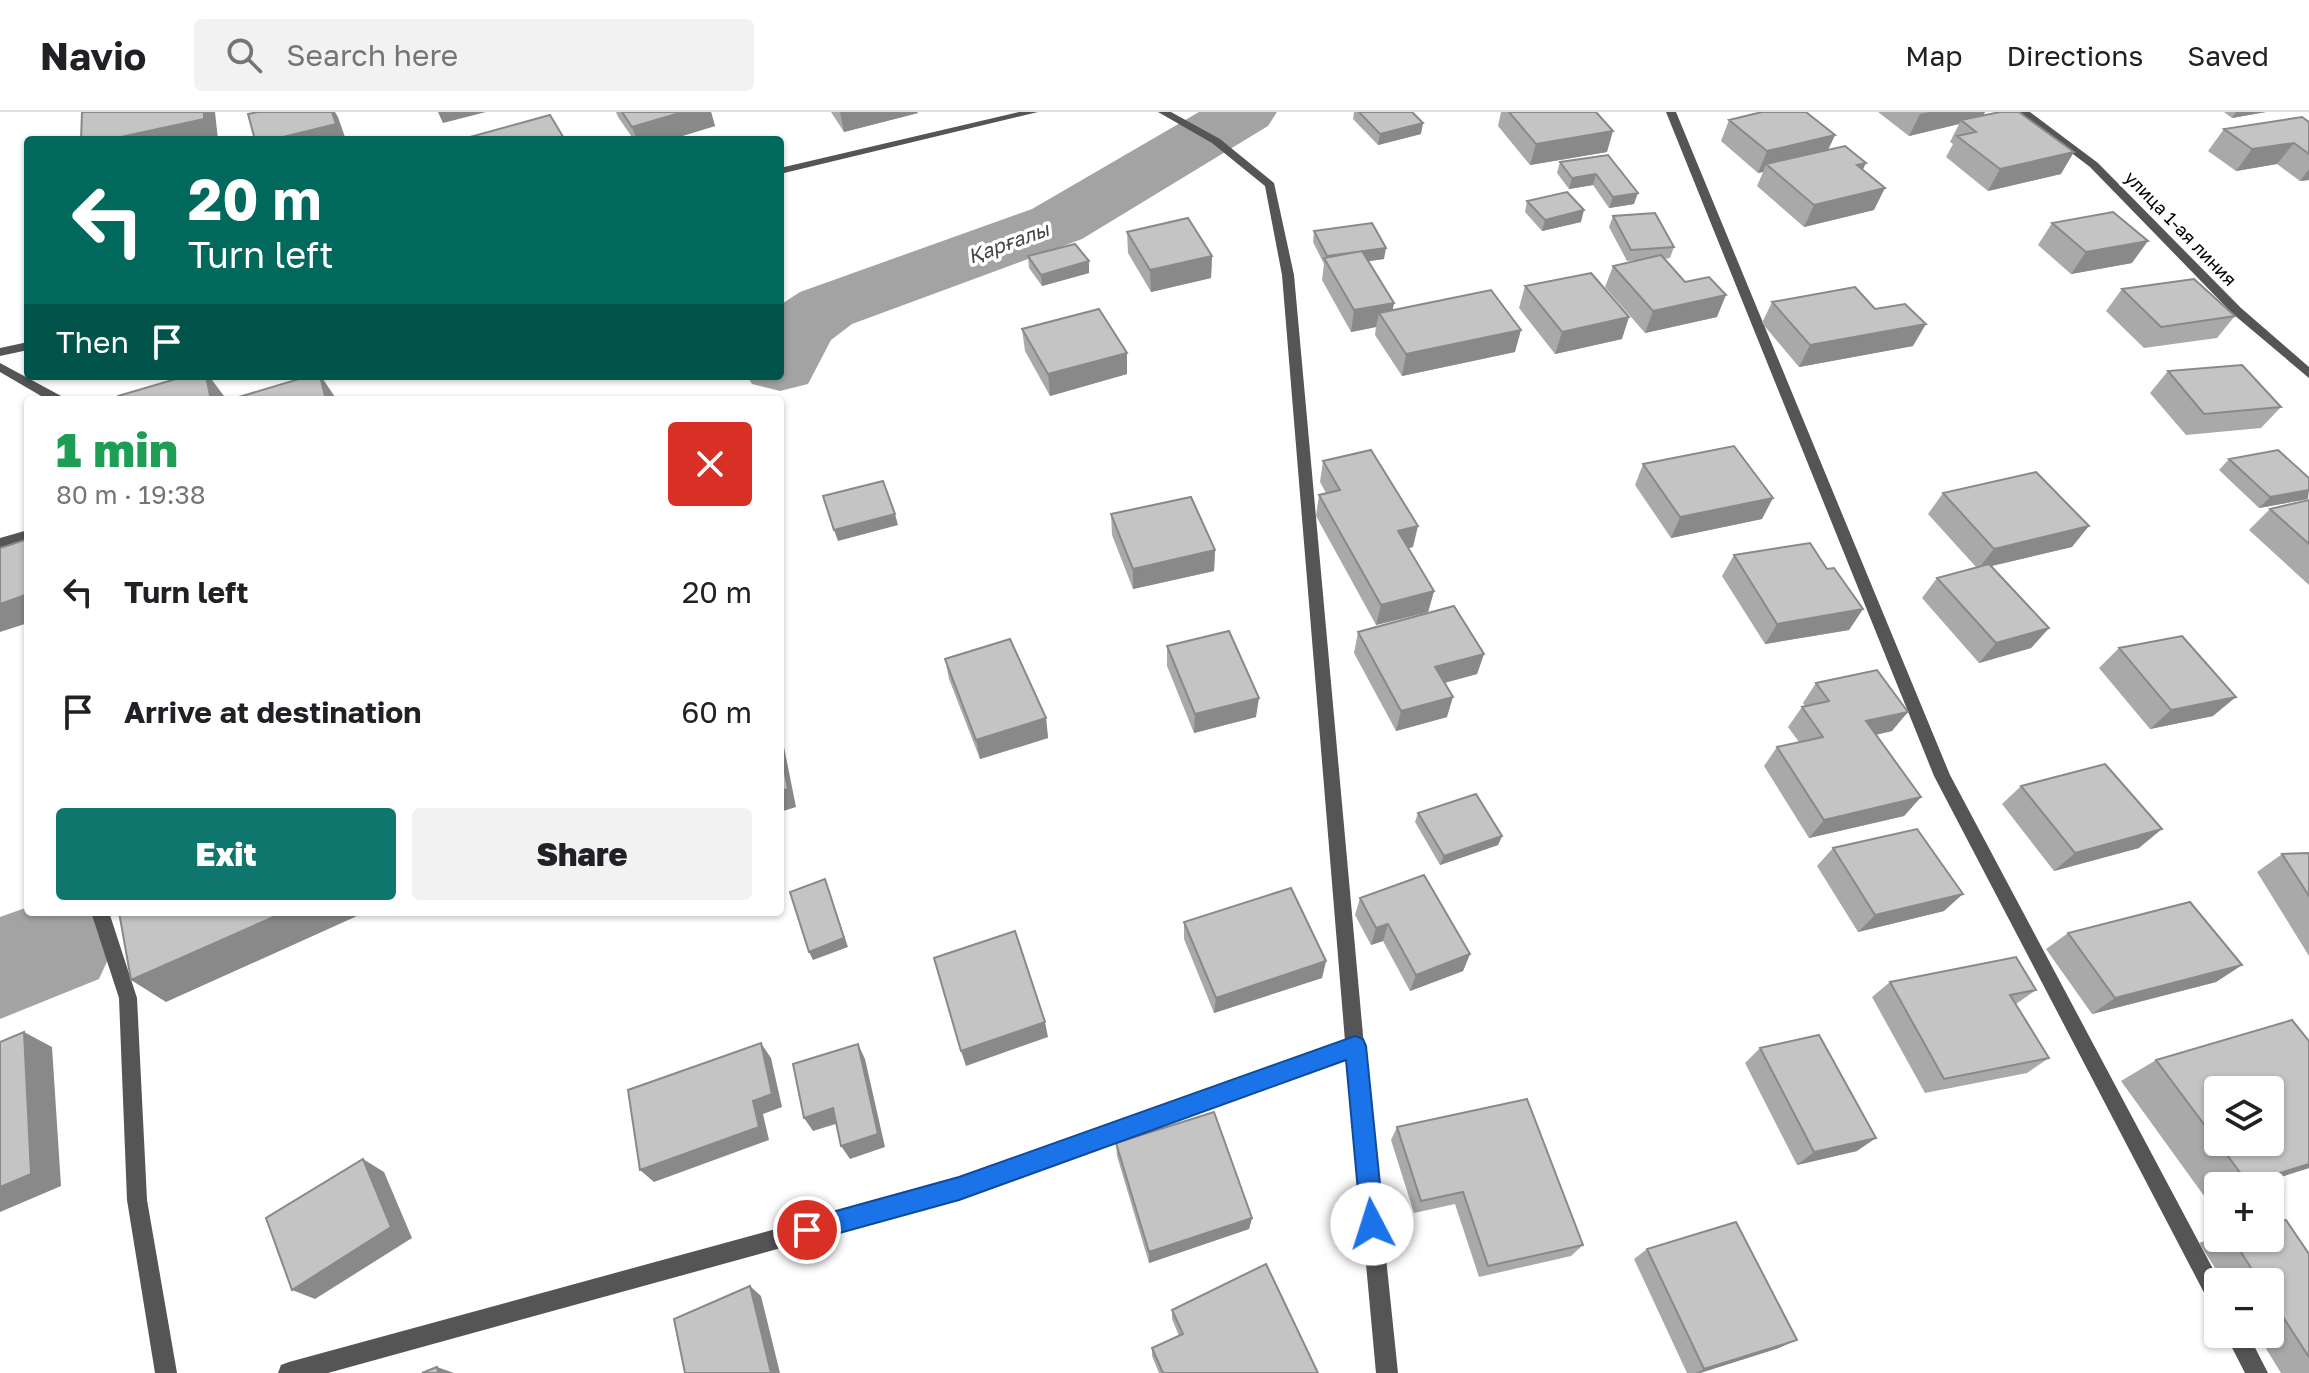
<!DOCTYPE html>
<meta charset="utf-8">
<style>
body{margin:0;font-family:"Golos Text",sans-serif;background:#f2f2f2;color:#202124;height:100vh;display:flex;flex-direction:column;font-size:30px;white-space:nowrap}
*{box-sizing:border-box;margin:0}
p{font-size:26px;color:#757577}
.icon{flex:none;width:44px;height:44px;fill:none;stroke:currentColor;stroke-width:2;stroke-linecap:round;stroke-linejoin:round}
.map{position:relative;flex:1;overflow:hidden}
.drawer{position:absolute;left:24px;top:284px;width:760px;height:520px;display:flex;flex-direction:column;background:#fff;border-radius:8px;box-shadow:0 2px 6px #0004}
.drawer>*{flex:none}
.top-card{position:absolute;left:24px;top:24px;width:760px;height:244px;border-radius:8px;box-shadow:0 2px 6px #0004;background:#00695c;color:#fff;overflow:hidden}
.fabs{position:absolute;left:2204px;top:964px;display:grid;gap:16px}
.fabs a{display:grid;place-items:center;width:80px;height:80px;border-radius:8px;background:#fff;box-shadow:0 2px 6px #0004;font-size:40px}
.pin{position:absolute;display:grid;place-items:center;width:68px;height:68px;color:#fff;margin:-34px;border:4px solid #fff;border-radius:50%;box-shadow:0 2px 8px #0007}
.me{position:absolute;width:88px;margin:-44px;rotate:355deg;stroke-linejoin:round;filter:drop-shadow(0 0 6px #0008)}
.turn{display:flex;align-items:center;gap:28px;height:168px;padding:0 32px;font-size:36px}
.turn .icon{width:104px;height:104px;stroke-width:2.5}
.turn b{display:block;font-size:56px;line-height:68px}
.then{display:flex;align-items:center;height:76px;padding:0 32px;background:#0003;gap:16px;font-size:30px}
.round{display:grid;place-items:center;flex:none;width:84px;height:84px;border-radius:8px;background:#f2f2f2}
.overview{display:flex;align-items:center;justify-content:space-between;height:136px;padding:0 32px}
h1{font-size:48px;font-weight:800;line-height:60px;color:#1e9e55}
.primary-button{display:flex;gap:16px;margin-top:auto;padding:16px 32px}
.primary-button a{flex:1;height:92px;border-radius:8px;background:#0f766e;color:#fff;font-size:32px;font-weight:800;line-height:92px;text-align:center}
.primary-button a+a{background:#f2f2f2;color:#202124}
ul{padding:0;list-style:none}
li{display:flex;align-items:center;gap:24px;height:120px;padding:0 32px}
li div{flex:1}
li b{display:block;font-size:30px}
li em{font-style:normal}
header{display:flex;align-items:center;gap:48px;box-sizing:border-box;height:112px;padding:0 40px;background:#fff;border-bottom:2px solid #e0e0e0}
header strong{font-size:38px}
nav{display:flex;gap:44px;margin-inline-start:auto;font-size:28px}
.search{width:560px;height:72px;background:#f2f2f2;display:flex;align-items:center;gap:20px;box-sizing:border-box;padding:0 28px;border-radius:8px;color:#757577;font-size:30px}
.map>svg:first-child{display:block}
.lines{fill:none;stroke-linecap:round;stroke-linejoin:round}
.river{fill:#a3a3a3;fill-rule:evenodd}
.lane{fill:#555;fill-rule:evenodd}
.street{fill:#555;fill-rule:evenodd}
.wall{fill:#a9a9a9}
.shaded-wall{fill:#898989}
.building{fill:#c4c4c4;stroke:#898989;stroke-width:2;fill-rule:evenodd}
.route{fill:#1a73e8;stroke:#114b97;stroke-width:2}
.labels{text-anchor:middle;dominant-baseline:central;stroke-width:7;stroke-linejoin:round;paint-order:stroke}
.far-street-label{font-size:18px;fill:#000;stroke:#fff}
.far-water-label{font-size:20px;font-style:italic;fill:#444;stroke:#fff}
</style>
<header>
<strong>Navio</strong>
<div class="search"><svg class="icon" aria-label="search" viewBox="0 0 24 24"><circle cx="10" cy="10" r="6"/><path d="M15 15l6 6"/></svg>Search here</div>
<nav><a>Map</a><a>Directions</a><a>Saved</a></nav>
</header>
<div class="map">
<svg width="2309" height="1261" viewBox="0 0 2309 1261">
<rect width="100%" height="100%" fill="#fff"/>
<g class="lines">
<path class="river" d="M1199,0H1277L1268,14L1082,127L852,212L831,228L808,272L780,279L752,272L747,264H780V193L800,180L1032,97Z
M28,795V800H101L115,832L99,867L0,907V805Z"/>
<path class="lane" d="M1158,0H1171L1220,27L1274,71L1294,163L1364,934L1362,940L959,1087L328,1261H278L281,1253L289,1250L959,1067L1345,929L1282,163L1265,74L1212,31Z
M1666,0H1676L1950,663L2220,1170H2218V1197L2211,1194L1934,664Z
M2225,1222H2248L2268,1261H2245Z"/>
<path class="street" d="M1019,0H1038L780,62V56Z
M2018,0H2030L2098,51L2241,196L2309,255V266L2233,202L2090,55Z
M28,230V238L0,244V236Z
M0,251L63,285L65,288H48L0,260Z
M28,418V428L0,436V426Z
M91,800H109L137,886L147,1088L177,1261H155L127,1088L119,886Z
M1355,925L1362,928L1364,934L1398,1261H1376L1346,934L1348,928Z"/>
</g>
<path class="wall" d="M616,0H711L715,14L669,28H634L618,5Z
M831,0H917L918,1L844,20Z
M1354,0H1412L1421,22L1378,33L1353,7Z
M1501,0H1509L1607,40L1530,53L1498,14Z
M1878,0H1985L1983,4L2061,62L1988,79L1946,45L1953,32L1950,30L1959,12L1909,24Z
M2224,0H2266L2232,6Z
M1729,8L1835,23L1828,38L1863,58L1874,98L1804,115L1757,74L1763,60L1758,61L1721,29Z
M2309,10V68L2300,69L2277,52L2236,59L2208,39L2224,17Z
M1608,43L1634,92L1609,96L1593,73L1569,77L1557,61L1560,50Z
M1527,89L1581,110L1542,119L1525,100Z
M1613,104L1674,135L1670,146L1664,147L1717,205L1645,221L1605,175L1613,154L1638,148L1627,149L1609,115Z
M2052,111L2132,151L2071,162L2038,133Z
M1314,119L1384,147L1368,149L1394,191L1392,198L1515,240L1402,264L1375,223L1376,215L1351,220L1322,168L1324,152L1313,130Z
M1127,120L1212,144L1211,166L1151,180L1128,141Z
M1028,144L1089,161L1042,174L1029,156Z
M1525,174L1622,227L1555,242L1519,196Z
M2122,177L2235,204L2217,226L2144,236L2106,199Z
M1772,190L1875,197L1913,234L1799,255L1762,211Z
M1022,217L1127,262L1050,284L1025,239Z
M2168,259L2281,295L2261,316L2186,323L2150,281Z
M2229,347L2308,387L2259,396L2219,358Z
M1323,349L1413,435L1408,436L1434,479L1428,500L1376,513L1316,404L1319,383L1326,381L1320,370Z
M1643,352L1762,407L1671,426L1635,373Z
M1943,381L2072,435L1992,454L2049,516L2031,536L1979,551L1922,486L1937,466L1976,455L1928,402Z
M2309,388V473L2249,418L2270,397Z
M1111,402L1215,438L1214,459L1133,477L1112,423Z
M1734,443L1827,457L1863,497L1849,518L1765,532L1722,464Z
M1358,520L1484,542L1477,562L1444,571L1447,605L1396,619L1354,541Z
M1167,534L1256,605L1194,621L1167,554Z
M2119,536L2213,604L2150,617L2099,556Z
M945,547L1046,606L1048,626L980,647L949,567Z
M1816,571L1892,619L1876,623L1921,685L1904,704L1809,726L1764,654L1777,635L1799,630L1788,615L1802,595L1805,594L1803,591Z
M2021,674L2139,736L2054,759L2002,692Z
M1418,701L1502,724L1498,733L1440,753L1415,710Z
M1833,736L1944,799L1858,820L1817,754Z
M2309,741V844L2257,760L2282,742Z
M1360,786L1470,842L1463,859L1410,879L1383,829L1371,833L1355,803Z
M1184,810L1326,849L1322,866L1214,901L1184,827Z
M2068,821L2242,853L2216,870L2092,902L2046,837Z
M1890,870L2036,878L2016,892L2049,946L2027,961L1925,981L1872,885Z
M1760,936L1857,1039L1797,1053L1745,951Z
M2156,948L2309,1056L2252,1074H2218V1085L2207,1088L2121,969Z
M1397,1015L1583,1133L1571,1144L1479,1165L1455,1092L1414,1101L1391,1028Z
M1116,1031L1252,1106L1249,1117L1149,1151L1117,1044Z
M2218,1124V1126H2270L2309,1142V1261H2281L2257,1222H2270V1170H2224L2199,1131Z
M1647,1137L1779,1236L1700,1261H1687L1634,1147Z
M1172,1198L1318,1261H1159L1152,1244V1236L1179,1224L1172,1207Z"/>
<path class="shaded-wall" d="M204,0H215L218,28H107Z
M332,0H335L338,5L346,28H271Z
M438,0H486L443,11Z
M683,0H711L715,14L669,28H637L632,15Z
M840,0H917L918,1L844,20Z
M1930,0H1985L1981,7L1961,8L1959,12L1909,24L1920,2Z
M2236,0H2266L2232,6Z
M1423,11L1421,22L1378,33L1380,22Z
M1613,19L1607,40L1530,53L1536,32Z
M1835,23L1825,44L1766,52L1763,60L1758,61L1767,39Z
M2294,31L2277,52L2236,59L2252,37Z
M2074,40L2061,62L1988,79L2000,57Z
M1866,51L1856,72L1857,53Z
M2309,57V68L2300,69Z
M1596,62L1593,73L1569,77L1572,66Z
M1885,76L1874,98L1804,115L1814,93Z
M1638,81L1634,92L1609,96L1613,85Z
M1584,98L1581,110L1542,119L1545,108Z
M2148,129L2132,151L2071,162L2086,140Z
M1386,136L1384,147L1329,155L1326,149L1327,144Z
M1212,144L1211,166L1151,180L1150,158Z
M1089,149V161L1042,174L1041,163Z
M1726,183L1717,205L1645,221L1653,199Z
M1394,191L1390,213L1379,201L1376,215L1351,220L1354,198Z
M1629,205L1622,227L1555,242L1562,220Z
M1926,212L1913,234L1799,255L1810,233Z
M1521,218L1515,240L1402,264L1406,242Z
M1127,241V262L1050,284L1048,262Z
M206,264H209L227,288H211Z
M320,264H321L337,288H326Z
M2309,378L2308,387L2259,396L2270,385Z
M1773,386L1762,407L1671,426L1680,405Z
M895,402L898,413L838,429L834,418Z
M1418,414L1413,435L1393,440L1398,419Z
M2089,414L2072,435L1978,457L1994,437Z
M1215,438L1214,459L1133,477V457Z
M1434,479L1428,500L1376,513L1381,493Z
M28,482V511L0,520V492Z
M1863,497L1849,518L1765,532L1777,512Z
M2049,516L2031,536L1979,551L1996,531Z
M1484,542L1477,562L1429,575L1435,555Z
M1453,585L1447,605L1396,619L1401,599Z
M2236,585L2213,604L2150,617L2171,598Z
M1259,586L1256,605L1194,621L1195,602Z
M1908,600L1892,619L1851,628L1866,609Z
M1046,606L1048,626L980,647L976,628Z
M780,615L796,695L780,700Z
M1921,685L1904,704L1809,726L1824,708Z
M2162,717L2139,736L2054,759L2075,741Z
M1502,724L1498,733L1440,753L1444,744Z
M825,767L848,835L813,848L809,840Z
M1963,782L1944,799L1858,820L1875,803Z
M285,800H366L166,890L131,868Z
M1388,812L1383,829L1371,833L1376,816Z
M1470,842L1463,859L1410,879L1416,863Z
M1326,849L1322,866L1214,901L1216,886Z
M2242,853L2216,870L2092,902L2115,886Z
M1045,910L1048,925L966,954L961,939Z
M24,920L52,935L61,1074L0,1100V1075Z
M761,931L771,946L782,995L763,1002L769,1028L654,1070L640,1058L753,989Z
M858,932L865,947L885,1035L850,1047L841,1034Z
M833,996L842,1010L813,1019L804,1006Z
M1876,1026L1857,1039L1797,1053L1814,1040Z
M363,1047L384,1060L412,1126L315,1187L292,1178Z
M2309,1052V1056L2252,1074H2241Z
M1252,1106L1249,1117L1149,1151V1140Z
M750,1174L761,1184L780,1261H771Z
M1797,1228L1779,1236L1700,1261H1696L1704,1257Z
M437,1255L454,1261H438Z"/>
<path class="building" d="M82,0H204V7L107,28H81Z
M258,0H332L336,12L271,28H255L248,2Z
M622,0H683L632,15Z
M1359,0H1412L1423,11L1380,22Z
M1509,0H1596L1613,19L1536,32Z
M1762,0H1806L1835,23L1767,39L1729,8Z
M2000,0H2019L2074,40L2000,57L1957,24L1976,20L1961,8Z
M550,3L565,28H459Z
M2302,5L2309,10V42L2294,31L2252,37L2224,17Z
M1845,34L1866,51L1857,53L1885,76L1814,93L1766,52Z
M1608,43L1638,81L1613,85L1596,62L1572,66L1560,50Z
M1567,80L1584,98L1545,108L1527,89Z
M2113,100L2148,129L2086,140L2052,111Z
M1655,101L1674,135L1631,138L1613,104Z
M1188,106L1212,144L1150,158L1127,120Z
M1372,111L1386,136L1327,144L1314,119Z
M1075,132L1089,149L1041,163L1028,144Z
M1362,139L1394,191L1354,198L1324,146Z
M1661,143L1685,170L1709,165L1726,183L1653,199L1613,154Z
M1591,161L1629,205L1562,220L1525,174Z
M2194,167L2235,204L2161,215L2122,177Z
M1855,175L1875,197L1905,192L1926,212L1810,233L1772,190Z
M1491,178L1521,218L1406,242L1379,201Z
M1099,197L1127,241L1048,262L1022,217Z
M2242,253L2281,295L2204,302L2168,259Z
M186,264H206L211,288H118V284Z
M309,264H320L326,288H229Z
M1734,334L1773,386L1680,405L1643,352Z
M1371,338L1418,414L1398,419L1434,479L1381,493L1319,383L1340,378L1323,349Z
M2278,338L2309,366V378L2270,385L2229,347Z
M2036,360L2089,414L1994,437L1943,381Z
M883,369L895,402L834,418L823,384Z
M1191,385L1215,438L1133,457L1111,402Z
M2309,388V432L2270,397Z
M28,427V482L0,492V436Z
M1810,431L1827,457L1834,456L1863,497L1777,512L1734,443Z
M1989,452L2049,516L1996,531L1937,466Z
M1454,494L1484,542L1435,555L1453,585L1401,599L1358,520Z
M1229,519L1259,586L1195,602L1167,534Z
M2182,524L2236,585L2171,598L2119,536Z
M1010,527L1046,606L976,628L945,547Z
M1877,558L1908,600L1866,609L1921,685L1824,708L1777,635L1823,625L1802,595L1829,589L1816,571Z
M780,635L788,677L780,679Z
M2105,652L2162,717L2075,741L2021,674Z
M1476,682L1502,724L1444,744L1418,701Z
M1917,717L1963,782L1875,803L1833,736Z
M2309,741V784L2282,742Z
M1424,763L1470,842L1416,863L1388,812L1376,816L1360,786Z
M825,767L844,826L809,840L790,780Z
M1291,776L1326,849L1216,886L1184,810Z
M2190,790L2242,853L2115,886L2068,821Z
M119,800H285L131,868Z
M1015,819L1045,910L961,939L934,846Z
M2016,845L2036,878L2010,883L2049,946L1944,967L1890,870Z
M2292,908L2309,929V1052L2248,1071L2156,948ZM2218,978H2270V1030H2218Z
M24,920L31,1062L0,1075V930Z
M1819,923L1876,1026L1814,1040L1760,936Z
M761,931L772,982L753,989L759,1015L640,1058L628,978Z
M858,932L878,1022L841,1034L833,996L804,1006L793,952Z
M1527,987L1583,1133L1488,1154L1463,1080L1421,1089L1397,1015Z
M1214,1000L1252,1106L1149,1140L1116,1031Z
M363,1047L391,1115L292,1178L266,1106Z
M2286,1108L2309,1142V1245L2270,1185V1170H2260L2232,1126H2270V1111Z
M1736,1110L1797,1228L1704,1257L1647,1137Z
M1266,1152L1318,1261H1163L1152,1236L1183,1222L1172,1198Z
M750,1174L771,1261H685L674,1207Z
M437,1255L438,1261H422Z"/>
<path class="route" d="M1355,924L1363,927L1366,934L1384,1112L1381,1121L1372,1124L1364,1121L1361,1112L1346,948L959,1088L807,1130L799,1127L796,1118L799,1110L807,1107L959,1065Z"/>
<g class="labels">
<g class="far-street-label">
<text transform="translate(2181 116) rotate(46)">улица 1-ая линия</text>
</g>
<g class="far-water-label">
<text transform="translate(1008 130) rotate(-20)">Қарғалы</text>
</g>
</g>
</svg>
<div class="fabs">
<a><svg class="icon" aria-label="layers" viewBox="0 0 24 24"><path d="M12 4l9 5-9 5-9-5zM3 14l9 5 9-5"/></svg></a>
<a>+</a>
<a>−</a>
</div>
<div class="pin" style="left:807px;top:1118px;background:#d93025"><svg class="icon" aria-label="arrive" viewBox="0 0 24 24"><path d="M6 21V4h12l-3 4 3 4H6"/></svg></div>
<svg class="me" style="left:1372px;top:1112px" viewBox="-20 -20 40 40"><circle r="19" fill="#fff"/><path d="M0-13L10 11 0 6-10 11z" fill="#1a73e8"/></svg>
<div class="top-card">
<div class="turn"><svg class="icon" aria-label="left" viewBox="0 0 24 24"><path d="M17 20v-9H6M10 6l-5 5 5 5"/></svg><div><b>20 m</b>Turn left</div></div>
<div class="then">Then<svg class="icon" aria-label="arrive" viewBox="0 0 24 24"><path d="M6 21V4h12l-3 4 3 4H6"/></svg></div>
</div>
<section class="drawer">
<div class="overview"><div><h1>1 min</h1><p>80 m · 19:38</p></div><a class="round" style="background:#d93025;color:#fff"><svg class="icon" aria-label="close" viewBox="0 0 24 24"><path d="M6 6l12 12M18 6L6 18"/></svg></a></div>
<ul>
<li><svg class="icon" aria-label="left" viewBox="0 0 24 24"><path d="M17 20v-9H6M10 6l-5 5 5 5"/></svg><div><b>Turn left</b></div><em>20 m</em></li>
<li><svg class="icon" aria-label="arrive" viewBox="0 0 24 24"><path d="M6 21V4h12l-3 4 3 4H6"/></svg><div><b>Arrive at destination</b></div><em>60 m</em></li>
</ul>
<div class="primary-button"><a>Exit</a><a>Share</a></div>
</section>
</div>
